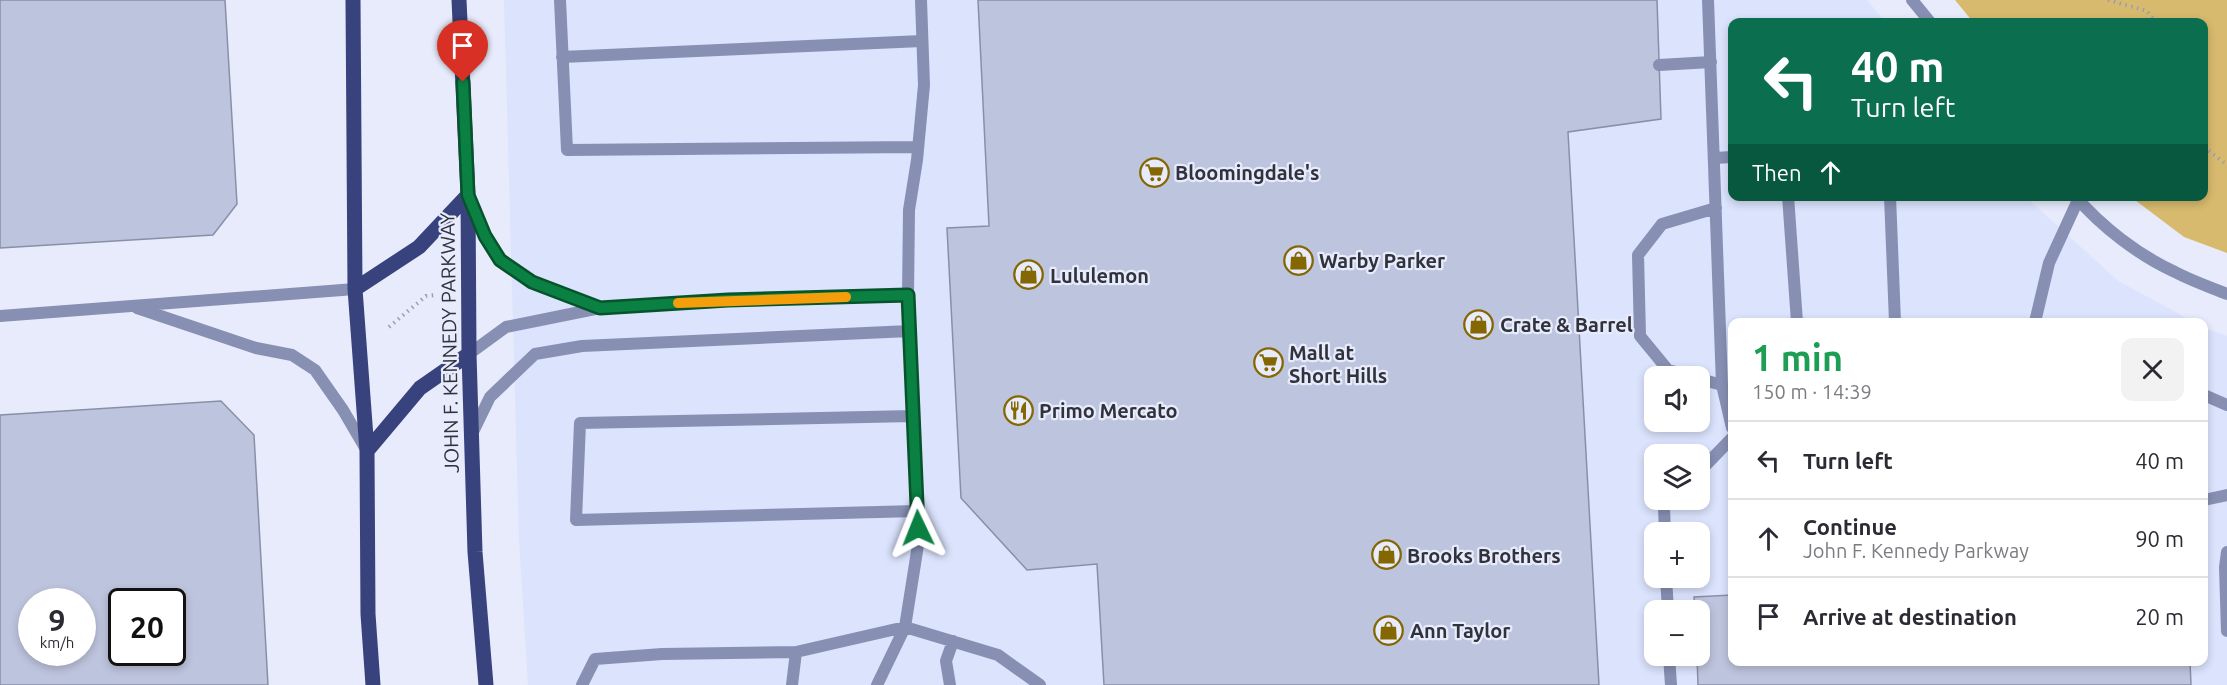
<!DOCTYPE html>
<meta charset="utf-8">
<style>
body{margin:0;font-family:Ubuntu,sans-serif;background:#f2f2f3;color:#2b2b33;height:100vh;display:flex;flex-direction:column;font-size:22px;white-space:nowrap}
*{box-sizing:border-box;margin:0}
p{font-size:20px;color:#7c7c81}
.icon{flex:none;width:33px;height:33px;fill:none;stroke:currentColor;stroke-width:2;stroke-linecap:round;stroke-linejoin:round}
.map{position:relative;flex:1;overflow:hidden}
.sheet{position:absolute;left:1728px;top:318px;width:480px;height:348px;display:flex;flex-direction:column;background:#fff;border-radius:12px;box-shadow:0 3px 9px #0003}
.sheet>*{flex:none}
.guide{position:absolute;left:1728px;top:18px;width:480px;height:183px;border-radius:12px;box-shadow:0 3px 9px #0003;background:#0b6e4f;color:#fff;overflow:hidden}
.buttons{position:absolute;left:1644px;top:366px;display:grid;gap:12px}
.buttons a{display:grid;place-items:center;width:66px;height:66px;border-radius:12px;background:#fff;box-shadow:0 3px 9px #0003;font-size:30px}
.speed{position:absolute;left:18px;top:588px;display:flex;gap:12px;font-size:30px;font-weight:700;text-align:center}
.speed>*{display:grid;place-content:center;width:78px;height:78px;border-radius:50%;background:#fff;box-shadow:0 3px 9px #0003;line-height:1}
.speed small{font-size:15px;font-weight:400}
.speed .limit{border:3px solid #111;border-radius:9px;background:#fff;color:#111}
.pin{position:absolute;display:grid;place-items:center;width:51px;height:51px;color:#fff;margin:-62px -26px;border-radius:50% 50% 50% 0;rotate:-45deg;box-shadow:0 0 6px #0007}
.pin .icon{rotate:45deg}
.me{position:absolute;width:66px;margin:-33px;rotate:358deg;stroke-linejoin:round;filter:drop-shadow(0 0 4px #0008)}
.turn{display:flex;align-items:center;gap:21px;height:126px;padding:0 24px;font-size:27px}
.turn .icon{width:78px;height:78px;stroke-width:2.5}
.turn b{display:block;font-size:42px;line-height:51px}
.then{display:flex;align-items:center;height:57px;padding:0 24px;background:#0003;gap:12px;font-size:22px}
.round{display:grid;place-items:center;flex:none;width:63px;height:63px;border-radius:12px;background:#f2f2f3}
.head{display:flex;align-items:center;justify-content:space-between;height:102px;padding:0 24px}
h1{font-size:36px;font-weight:700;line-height:45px;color:#1e9e55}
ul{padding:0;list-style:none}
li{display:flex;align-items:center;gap:18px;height:78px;padding:0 24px;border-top:2px solid #e1e1e2}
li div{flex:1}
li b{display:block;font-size:22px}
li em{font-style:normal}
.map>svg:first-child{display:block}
.built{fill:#dbe3fd;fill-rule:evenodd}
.green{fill:#d8ba6e}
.building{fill:#bdc4dd;stroke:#898fa7;stroke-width:1.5;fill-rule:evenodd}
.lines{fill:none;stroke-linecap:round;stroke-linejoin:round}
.path{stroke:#9c9fac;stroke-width:4;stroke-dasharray:1.5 4.5;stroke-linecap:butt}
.lane{stroke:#8790b3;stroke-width:12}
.street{stroke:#8790b3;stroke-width:12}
.primary{stroke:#38437e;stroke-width:15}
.route-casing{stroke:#07532c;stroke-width:15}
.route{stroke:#0b8043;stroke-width:10}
.slow{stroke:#f59e0b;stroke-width:10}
.labels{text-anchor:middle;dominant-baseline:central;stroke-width:4.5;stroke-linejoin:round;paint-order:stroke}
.poi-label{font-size:20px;font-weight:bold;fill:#30323c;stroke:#e7ebfb;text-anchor:start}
.street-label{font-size:20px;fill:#30323c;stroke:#e7ebfb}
</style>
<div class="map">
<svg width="2227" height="685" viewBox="0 0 2227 685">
<rect width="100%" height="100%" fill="#e7ebfb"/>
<path class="built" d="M504,0H1867L1885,22H1732V196L2026,197L2118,281L2194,322H1732V662H2204V328L2227,336V685H528L519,539ZM1654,376H1700V422H1654ZM1654,454H1700V500H1654ZM1654,532H1700V578H1654ZM1654,610H1700V656H1654Z"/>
<path class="green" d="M1955,0H2227V253L2184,237L2131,197L2204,196V22H1973Z"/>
<path class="building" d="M0,0H225L237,204L213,235L0,248Z
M978,0H1657L1661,119L1568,132L1599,685H1104L1097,564L1027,570L961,498L947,228L989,226Z
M221,401L254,435L268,685H0V415ZM32,602H82V652H32ZM122,602H172V652H122Z
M1732,595V662H2190L2191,685H1698L1697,656H1700V610H1695L1694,597Z"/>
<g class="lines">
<path class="path" d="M2108,0L2147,11L2155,22
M2204,147L2227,165
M389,327L426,296L436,295"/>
<path class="lane" d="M560,0L567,150L918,147
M1708,0L1722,385L1732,428
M562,57L922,41
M1659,65L1711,62
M1715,158L1732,157
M1788,196L1797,322
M1890,196L1895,322
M470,200C478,219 486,241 499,258C519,282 570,297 599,307
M137,308L256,348L292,355L315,370L343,410L367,451
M0,316L355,289
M2035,322L2049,263L2078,200
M469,354L506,327L600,308L728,300L908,295
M1691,376L1668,370L1640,336L1638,255L1662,224L1716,208
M1700,379L1722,385
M2204,395L2227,405
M913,416L580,423L576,520L917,511
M472,434L490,397L535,354L582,346L909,331
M1700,471L1732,438
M2204,500L2227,495
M1665,532L1664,508L1672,500
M2227,552L2225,567L2227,631
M1666,578L1668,610
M1669,656L1671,685
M582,685L595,659L662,654L796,652L905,627L998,655L1040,685
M792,685L796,652
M877,685L905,627L918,545L908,295L909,210L917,160L924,85L921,0
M950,685L946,661L953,641"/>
<path class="street" d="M1912,0L1930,22
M2075,196C2102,227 2138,255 2175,272C2192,281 2210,287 2227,294"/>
<path class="primary" d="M353,0L355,289L367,451L368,614L373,685
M459,0L468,195L469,354L475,552L486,685
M355,289L419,247L468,195
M367,451L420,388L469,354"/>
</g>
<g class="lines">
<defs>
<path id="route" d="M463,82L468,195L485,236L500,260L532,282L600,308L728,300L908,295L918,528"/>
</defs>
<use href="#route" class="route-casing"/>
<use href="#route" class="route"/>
<path class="slow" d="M678,303L846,297"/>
</g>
<defs>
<symbol id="supermarket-ring" viewBox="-11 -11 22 22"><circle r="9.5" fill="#e7ebfb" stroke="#846700" stroke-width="1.5"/><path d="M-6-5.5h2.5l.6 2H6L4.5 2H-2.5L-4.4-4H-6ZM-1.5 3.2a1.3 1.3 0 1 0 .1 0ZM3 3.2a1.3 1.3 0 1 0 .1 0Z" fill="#846700"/></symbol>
<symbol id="shop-ring" viewBox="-11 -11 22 22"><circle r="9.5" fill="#e7ebfb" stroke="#846700" stroke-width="1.5"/><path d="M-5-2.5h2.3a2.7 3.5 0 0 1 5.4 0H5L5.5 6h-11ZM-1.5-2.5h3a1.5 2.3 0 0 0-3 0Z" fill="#846700"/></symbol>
<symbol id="restaurant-ring" viewBox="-11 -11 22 22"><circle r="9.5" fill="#e7ebfb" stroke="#846700" stroke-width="1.5"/><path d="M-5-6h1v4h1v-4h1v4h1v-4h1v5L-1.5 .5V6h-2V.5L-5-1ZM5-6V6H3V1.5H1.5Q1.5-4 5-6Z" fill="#846700"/></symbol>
</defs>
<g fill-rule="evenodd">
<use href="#supermarket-ring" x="1138" y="156" width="33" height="33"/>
<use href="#shop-ring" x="1282" y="244" width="33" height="33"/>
<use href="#shop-ring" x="1012" y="258" width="33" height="33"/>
<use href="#shop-ring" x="1462" y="308" width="33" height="33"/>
<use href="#supermarket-ring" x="1252" y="346" width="33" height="33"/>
<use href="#restaurant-ring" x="1002" y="394" width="33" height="33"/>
<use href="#shop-ring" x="1370" y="538" width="33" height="33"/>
<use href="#shop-ring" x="1372" y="614" width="33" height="33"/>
</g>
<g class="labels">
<g class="poi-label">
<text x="1175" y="172">Bloomingdale's</text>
<text x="1319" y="260">Warby Parker</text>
<text x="1050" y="275">Lululemon</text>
<text x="1500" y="324">Crate &amp; Barrel</text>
<text x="1289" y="352">Mall at<tspan x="1289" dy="23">Short Hills</tspan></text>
<text x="1039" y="410">Primo Mercato</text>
<text x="1407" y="555">Brooks Brothers</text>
<text x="1410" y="630">Ann Taylor</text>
</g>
<g class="street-label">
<text transform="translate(449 343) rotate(-91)">JOHN F. KENNEDY PARKWAY</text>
</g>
</g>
</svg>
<div class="buttons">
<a><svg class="icon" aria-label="sound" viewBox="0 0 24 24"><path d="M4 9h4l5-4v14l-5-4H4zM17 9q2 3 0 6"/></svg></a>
<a><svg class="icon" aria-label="layers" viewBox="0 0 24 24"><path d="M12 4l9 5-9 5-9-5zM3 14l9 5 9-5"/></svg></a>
<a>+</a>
<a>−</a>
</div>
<div class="speed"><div>9<small>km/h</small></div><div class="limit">20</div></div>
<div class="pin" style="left:463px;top:82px;background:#d93025"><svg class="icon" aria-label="arrive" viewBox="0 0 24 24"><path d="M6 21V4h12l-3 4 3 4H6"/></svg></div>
<svg class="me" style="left:918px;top:528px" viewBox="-20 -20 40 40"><path d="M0-17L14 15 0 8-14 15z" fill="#0b8043" stroke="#fff" stroke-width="4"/></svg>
<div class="guide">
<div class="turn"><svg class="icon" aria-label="left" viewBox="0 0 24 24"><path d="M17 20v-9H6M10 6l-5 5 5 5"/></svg><div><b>40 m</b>Turn left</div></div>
<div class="then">Then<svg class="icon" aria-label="ahead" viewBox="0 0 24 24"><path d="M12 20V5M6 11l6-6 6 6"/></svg></div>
</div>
<section class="sheet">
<div class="head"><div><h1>1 min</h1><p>150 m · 14:39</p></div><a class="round"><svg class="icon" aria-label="close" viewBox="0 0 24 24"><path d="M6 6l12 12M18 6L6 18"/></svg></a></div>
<ul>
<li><svg class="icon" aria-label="left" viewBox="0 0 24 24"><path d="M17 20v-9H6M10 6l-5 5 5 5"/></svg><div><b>Turn left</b></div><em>40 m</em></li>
<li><svg class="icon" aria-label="ahead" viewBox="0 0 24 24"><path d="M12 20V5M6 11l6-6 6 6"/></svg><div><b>Continue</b><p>John F. Kennedy Parkway</p></div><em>90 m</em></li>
<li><svg class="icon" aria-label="arrive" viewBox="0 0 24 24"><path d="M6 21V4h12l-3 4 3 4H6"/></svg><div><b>Arrive at destination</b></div><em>20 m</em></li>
</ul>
</section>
</div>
